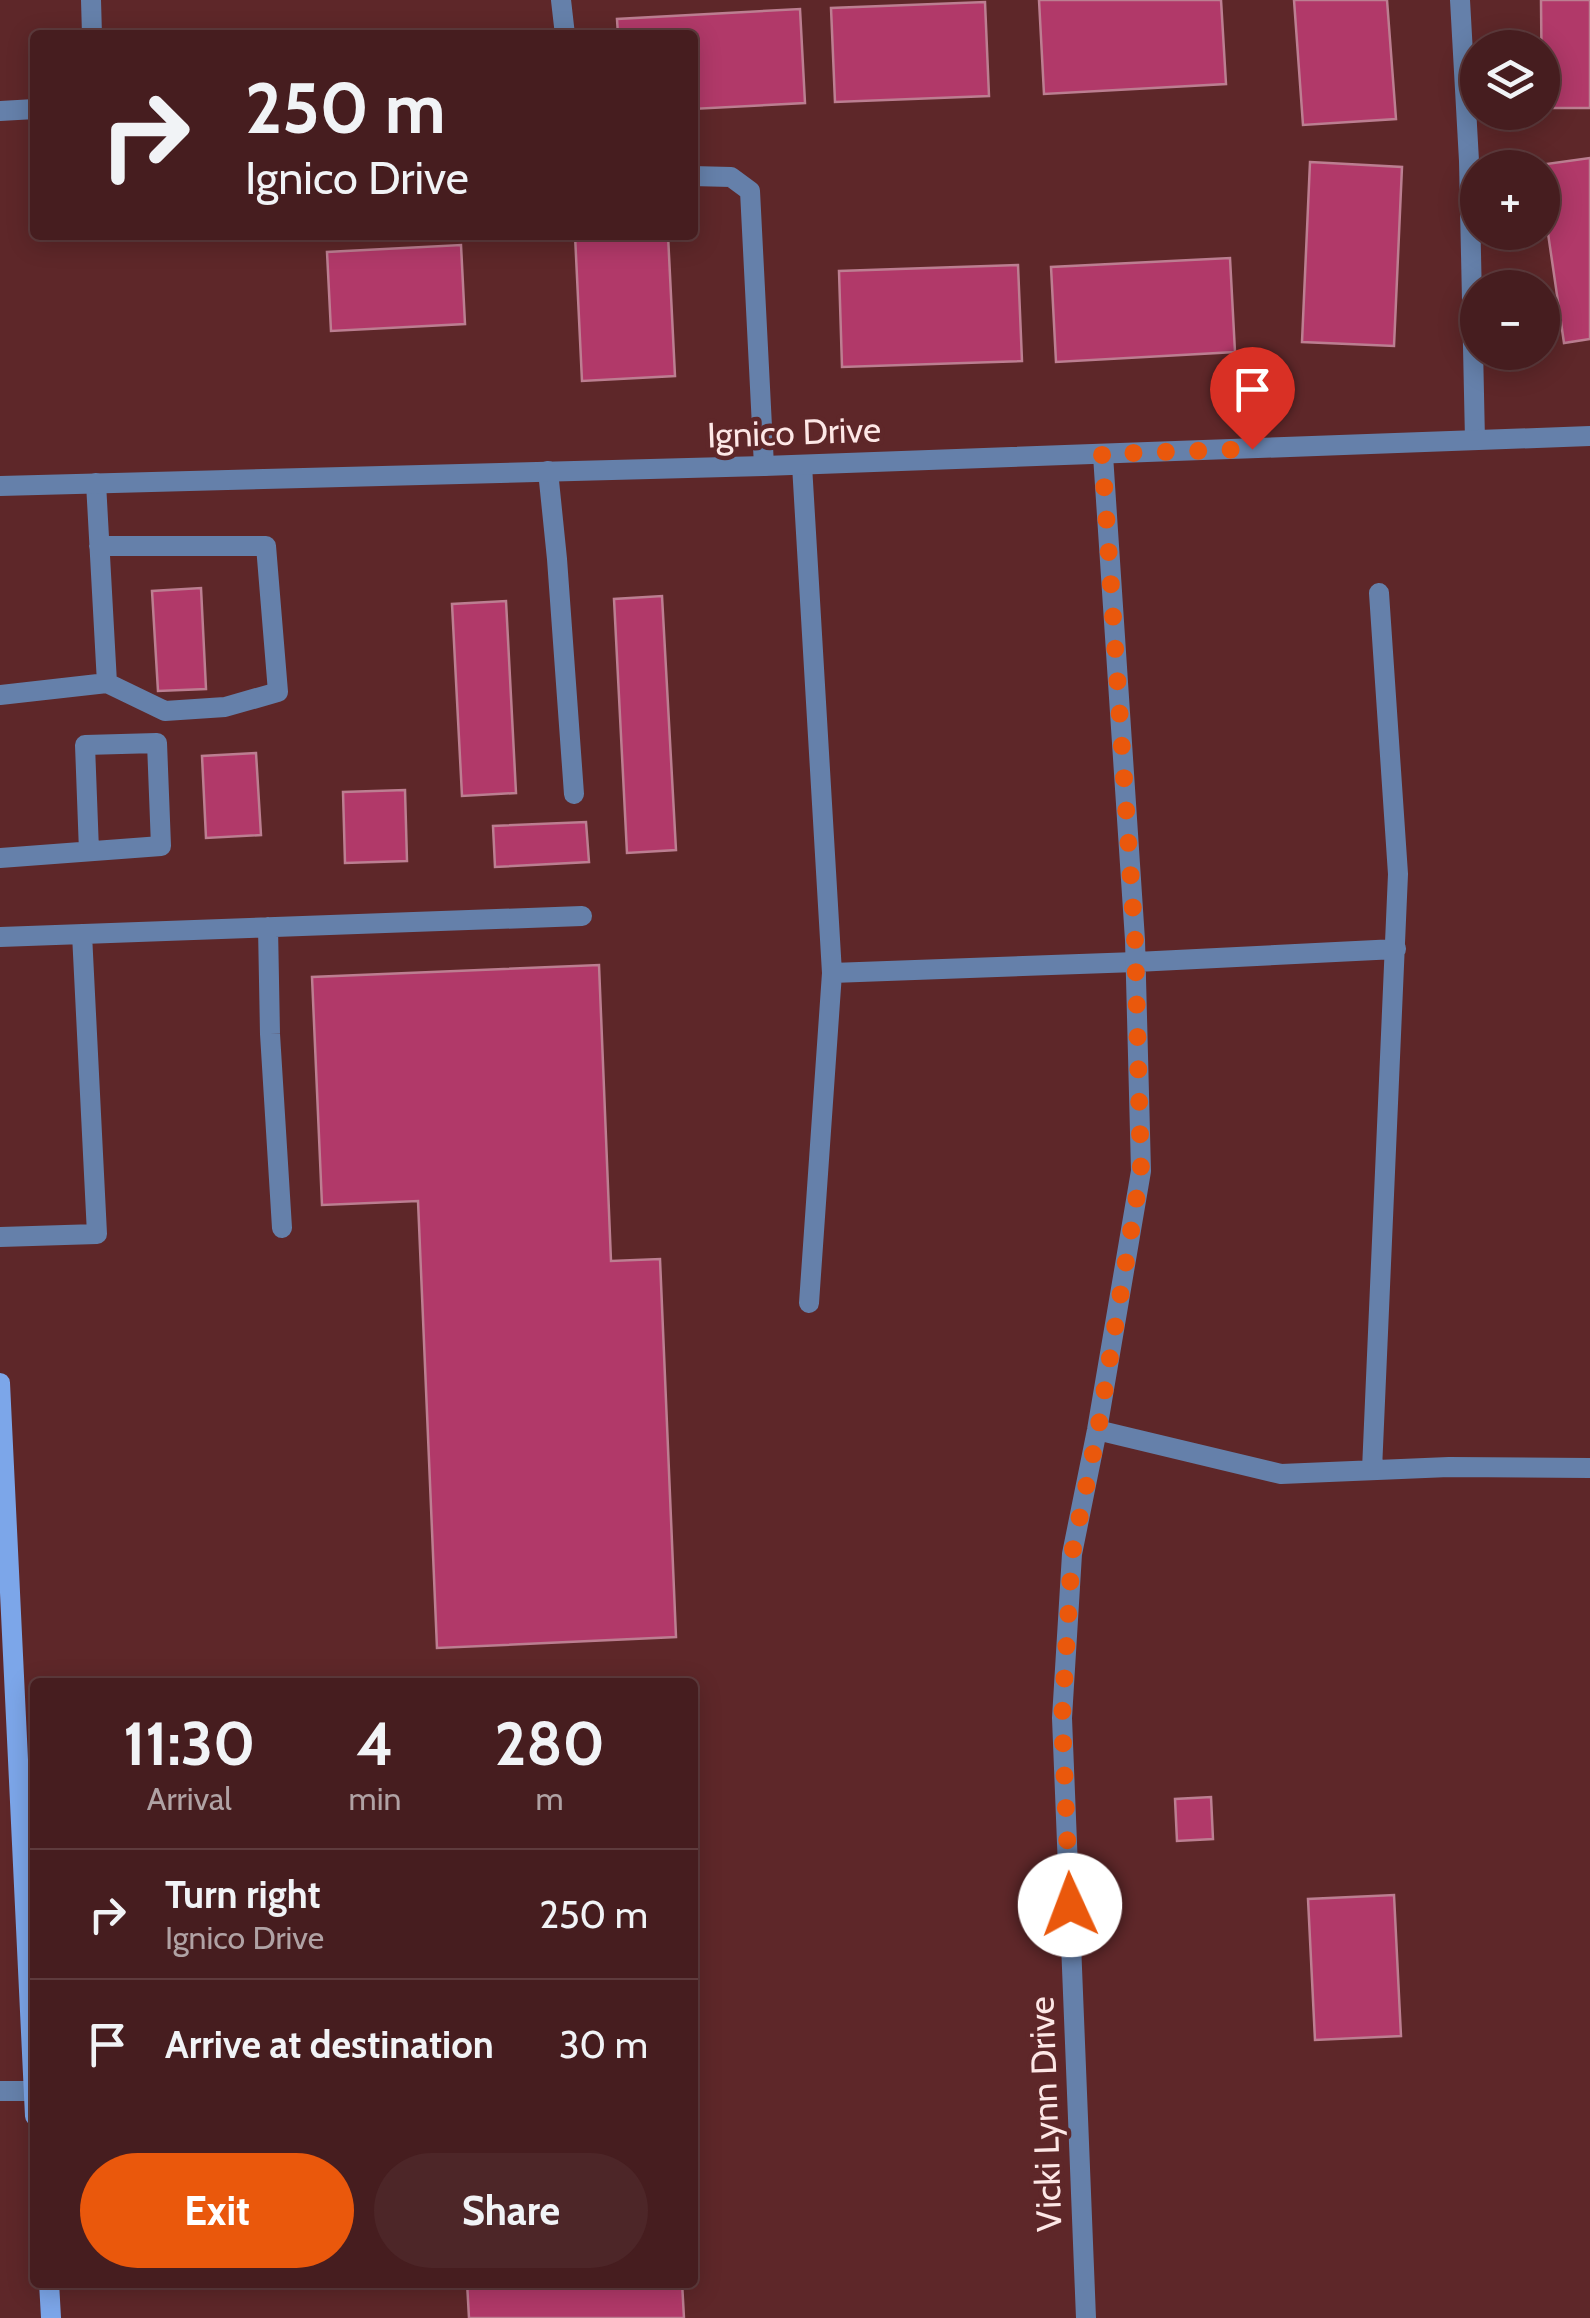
<!DOCTYPE html>
<meta charset="utf-8">
<style>
body{margin:0;font-family:Cabin,sans-serif;background:#4d2628;color:#f1f3f6;height:100vh;display:flex;flex-direction:column;font-size:38px;white-space:nowrap}
*{box-sizing:border-box;margin:0}
p{font-size:32px;color:#b0a2a4}
.icon{flex:none;width:55px;height:55px;fill:none;stroke:currentColor;stroke-width:2;stroke-linecap:round;stroke-linejoin:round}
.map{position:relative;flex:1;overflow:hidden}
.drawer{position:absolute;left:30px;top:1678px;width:668px;height:610px;display:flex;flex-direction:column;background:#461d1f;border-radius:10px;box-shadow:0 5px 25px #0003,0 0 0 2px #5e3b3d}
.drawer>*{flex:none}
.banner{position:absolute;left:30px;top:30px;width:668px;height:210px;border-radius:10px;box-shadow:0 5px 25px #0003,0 0 0 2px #5e3b3d;background:#461d1f;color:#f1f3f6;overflow:hidden}
.controls{position:absolute;left:1460px;top:30px;display:grid;gap:20px}
.controls a{display:grid;place-items:center;width:100px;height:100px;border-radius:50%;background:#461d1f;box-shadow:0 5px 25px #0003,0 0 0 2px #5e3b3d;font-size:50px}
.pin{position:absolute;display:grid;place-items:center;width:85px;height:85px;color:#fff;margin:-102px -42px;border-radius:50% 50% 50% 0;rotate:-45deg;box-shadow:0 0 10px #0007}
.pin .icon{rotate:45deg}
.me{position:absolute;width:110px;margin:-55px;rotate:358deg;stroke-linejoin:round;filter:drop-shadow(0 0 8px #0008)}
.turn{display:flex;align-items:center;gap:35px;height:210px;padding:0 50px;font-size:45px}
.turn .icon{width:130px;height:130px;stroke-width:2.5}
.turn b{display:block;font-size:70px;line-height:85px}
.eta{display:flex;justify-content:space-evenly;align-items:center;height:170px;text-align:center}
.eta b{font-size:60px;font-weight:800;line-height:70px}
.button{display:flex;gap:20px;margin-top:auto;padding:20px 50px}
.button a{flex:1;height:115px;border-radius:60px;background:#ea580c;color:#fff;font-size:40px;font-weight:800;line-height:115px;text-align:center}
.button a+a{background:#4d2628;color:#f1f3f6}
ul{padding:0;list-style:none}
li{display:flex;align-items:center;gap:30px;height:130px;padding:0 50px;border-top:2px solid #5e3b3d}
li div{flex:1}
li b{display:block;font-size:38px}
li em{font-style:normal}
.map>svg:first-child{display:block}
.building{fill:#b13969;stroke:#bc7e91;stroke-width:2.5}
.lines{fill:none;stroke-linecap:round;stroke-linejoin:round}
.service{stroke:#6580aa;stroke-width:20}
.minor{stroke:#6580aa;stroke-width:20}
.tertiary{stroke:#6580aa;stroke-width:20}
.secondary{stroke:#7ca6e9;stroke-width:20}
.route{stroke:#ea580c;stroke-width:18;stroke-dasharray:0 32.4}
.labels{text-anchor:middle;dominant-baseline:central;stroke-width:9;stroke-linejoin:round;paint-order:stroke}
.street-label{font-size:35px;fill:#fde7e6;stroke:#5e2729}
</style>
<div class="map">
<svg width="1590" height="2318" viewBox="0 0 1590 2318">
<rect width="100%" height="100%" fill="#5e2729"/>
<path class="building" d="M1039,0H1221L1226,84L1044,94Z
M1294,0H1387L1396,119L1303,125Z
M1541,0H1590V108H1542Z
M985,2L989,96L835,102L831,8Z
M800,9L805,103L692,109V35H618L617,19Z
M1590,158V339L1564,343L1542,192V168H1539V165Z
M1310,162L1402,167L1394,346L1302,342Z
M575,235H668L675,376L582,381Z
M461,245L465,324L331,331L327,252Z
M1230,258L1235,352L1056,362L1051,267Z
M1018,265L1022,361L842,367L839,271Z
M201,588L206,689L158,691L152,591Z
M662,596L676,850L627,853L614,599Z
M506,601L516,793L462,796L452,604Z
M256,753L261,835L206,838L202,756Z
M405,790L407,861L345,863L343,792Z
M586,822L589,862L495,867L493,826Z
M599,965L611,1261L660,1259L676,1637L437,1648L418,1201L322,1205L312,977Z
M1211,1797L1213,1839L1177,1841L1175,1799Z
M1394,1895L1401,2036L1315,2040L1308,1899Z
M467,2282H682L684,2318H469Z"/>
<g class="lines">
<path class="service" d="M91,0L92,35
M561,0L565,35
M1460,0L1469,161L1475,440
M0,111L35,109
M692,176L731,177L750,191L764,466
M802,465L832,973L809,1303
M548,471L557,559L574,794
M99,546H266L278,692L225,707L165,711L107,683
M0,695L107,683L96,483
M0,858L161,846L157,743L85,745L89,851
M268,927L270,1034L282,1228
M0,937L582,916
M832,973L1136,962
M0,1237L97,1234L82,934"/>
<path class="minor" d="M1136,962L1396,949
M1097,1430L1281,1474L1449,1467L1590,1468
M1372,1470L1398,874L1379,593
M0,2091H33
M1086,2318L1062,1718L1072,1554L1097,1430L1141,1171L1135,940L1103,455"/>
<path class="tertiary" d="M0,486L764,466L1590,436"/>
<path class="secondary" d="M0,1383L35,2116
M49,2282L51,2318"/>
</g>
<g class="lines">
<path class="route" d="M1070,1905L1062,1718L1072,1554L1098,1430L1141,1171L1135,940L1102,454L1252,449"/>
</g>
<g class="labels">
<g class="street-label">
<text transform="translate(794 432) rotate(-2)">Ignico Drive</text>
<text transform="translate(1045 2114) rotate(-92)">Vicki Lynn Drive</text>
</g>
</g>
</svg>
<div class="controls">
<a><svg class="icon" aria-label="layers" viewBox="0 0 24 24"><path d="M12 4l9 5-9 5-9-5zM3 14l9 5 9-5"/></svg></a>
<a>+</a>
<a>−</a>
</div>
<div class="pin" style="left:1252px;top:449px;background:#d93025"><svg class="icon" aria-label="arrive" viewBox="0 0 24 24"><path d="M6 21V4h12l-3 4 3 4H6"/></svg></div>
<svg class="me" style="left:1070px;top:1905px" viewBox="-20 -20 40 40"><circle r="19" fill="#fff"/><path d="M0-13L10 11 0 6-10 11z" fill="#ea580c"/></svg>
<div class="banner">
<div class="turn"><svg class="icon" aria-label="right" viewBox="0 0 24 24"><path d="M7 20v-9h11M14 6l5 5-5 5"/></svg><div><b>250 m</b>Ignico Drive</div></div>
</div>
<section class="drawer">
<div class="eta">
<div><b>11:30</b><p>Arrival</p></div>
<div><b>4</b><p>min</p></div>
<div><b>280</b><p>m</p></div>
</div>
<ul>
<li><svg class="icon" aria-label="right" viewBox="0 0 24 24"><path d="M7 20v-9h11M14 6l5 5-5 5"/></svg><div><b>Turn right</b><p>Ignico Drive</p></div><em>250 m</em></li>
<li><svg class="icon" aria-label="arrive" viewBox="0 0 24 24"><path d="M6 21V4h12l-3 4 3 4H6"/></svg><div><b>Arrive at destination</b></div><em>30 m</em></li>
</ul>
<div class="button"><a>Exit</a><a>Share</a></div>
</section>
</div>
